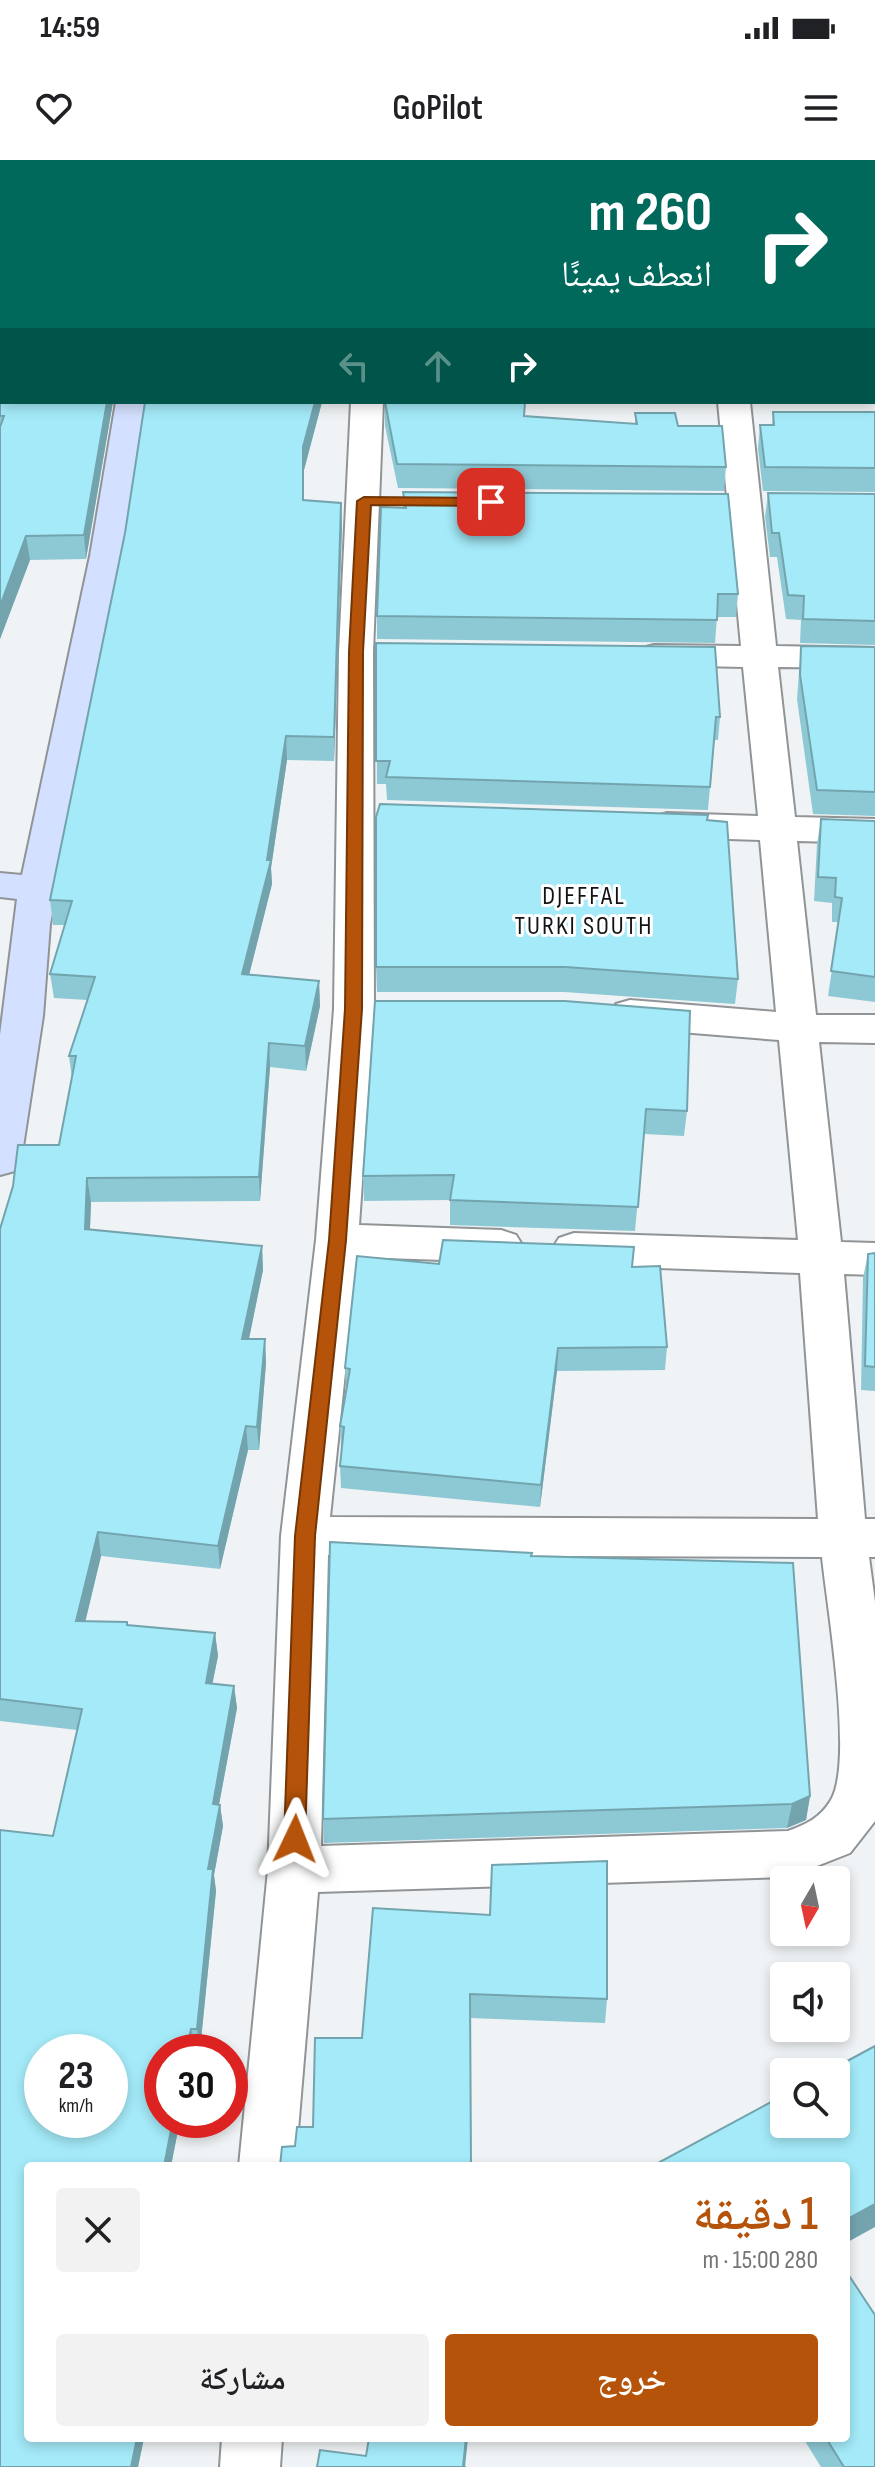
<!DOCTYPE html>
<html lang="ar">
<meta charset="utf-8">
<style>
body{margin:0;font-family:"Sofia Sans Condensed","Noto Naskh Arabic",sans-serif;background:#f2f2f2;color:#202124;direction:rtl;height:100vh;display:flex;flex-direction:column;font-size:30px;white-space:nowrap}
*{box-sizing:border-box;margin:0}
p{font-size:26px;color:#757577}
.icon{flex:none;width:44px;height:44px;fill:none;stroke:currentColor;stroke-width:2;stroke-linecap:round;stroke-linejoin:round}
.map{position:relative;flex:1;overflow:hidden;direction:ltr}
.sheet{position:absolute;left:24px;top:2002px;width:826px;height:280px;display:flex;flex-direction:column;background:#fff;border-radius:8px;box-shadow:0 4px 12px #0003;direction:rtl}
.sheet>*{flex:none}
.banner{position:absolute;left:0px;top:0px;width:876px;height:244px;box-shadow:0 4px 12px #0003;direction:rtl;background:#00695c;color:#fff;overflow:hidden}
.needle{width:52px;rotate:189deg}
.tools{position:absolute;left:770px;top:1706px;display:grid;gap:16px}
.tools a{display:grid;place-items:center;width:80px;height:80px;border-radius:8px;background:#fff;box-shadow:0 4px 12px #0003;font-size:40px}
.speed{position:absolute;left:24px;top:1874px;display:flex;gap:16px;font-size:40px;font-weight:700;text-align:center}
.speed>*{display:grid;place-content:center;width:104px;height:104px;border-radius:50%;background:#fff;box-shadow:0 4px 12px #0003;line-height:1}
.speed small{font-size:20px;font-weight:400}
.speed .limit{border:12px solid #d22;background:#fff;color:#111}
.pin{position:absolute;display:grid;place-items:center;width:68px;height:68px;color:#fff;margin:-34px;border-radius:16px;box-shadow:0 4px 12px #0006}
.me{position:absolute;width:88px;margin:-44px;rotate:2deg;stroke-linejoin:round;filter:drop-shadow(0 0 6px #0008)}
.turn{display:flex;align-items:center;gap:28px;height:168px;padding:0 32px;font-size:36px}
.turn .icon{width:104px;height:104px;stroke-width:2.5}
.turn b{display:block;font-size:56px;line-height:68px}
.lanes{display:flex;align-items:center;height:76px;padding:0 32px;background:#0003;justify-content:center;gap:40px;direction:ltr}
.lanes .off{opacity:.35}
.round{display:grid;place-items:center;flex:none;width:84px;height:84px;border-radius:8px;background:#f2f2f2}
.head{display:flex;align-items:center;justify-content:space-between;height:136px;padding:0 32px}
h1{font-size:48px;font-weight:600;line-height:60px;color:#b45309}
.primary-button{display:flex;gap:16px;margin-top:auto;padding:16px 32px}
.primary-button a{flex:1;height:92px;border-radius:8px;background:#b45309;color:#fff;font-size:32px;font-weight:600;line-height:92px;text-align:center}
.primary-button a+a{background:#f2f2f2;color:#202124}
.status{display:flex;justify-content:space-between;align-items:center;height:56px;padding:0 40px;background:#fff;direction:ltr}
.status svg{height:22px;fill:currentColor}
header{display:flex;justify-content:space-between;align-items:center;height:104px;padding:0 32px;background:#fff;font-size:36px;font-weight:600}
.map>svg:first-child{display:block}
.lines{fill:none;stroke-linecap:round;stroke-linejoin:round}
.street-casing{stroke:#919496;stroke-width:4}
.secondary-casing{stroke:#919496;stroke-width:4}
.street{fill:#fff;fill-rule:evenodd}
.secondary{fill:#d4e0ff;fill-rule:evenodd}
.wall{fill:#8dc9d5;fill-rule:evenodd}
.shaded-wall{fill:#73a4ae}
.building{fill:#a4eaf8;stroke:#73a4ae;stroke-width:2;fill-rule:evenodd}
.route{fill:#b45309;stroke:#753606;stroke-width:2}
.labels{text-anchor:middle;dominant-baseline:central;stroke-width:6;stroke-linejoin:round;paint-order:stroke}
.neighbourhood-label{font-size:26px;letter-spacing:2px;fill:#121314;stroke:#fff}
</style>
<div class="status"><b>14:59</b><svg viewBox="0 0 49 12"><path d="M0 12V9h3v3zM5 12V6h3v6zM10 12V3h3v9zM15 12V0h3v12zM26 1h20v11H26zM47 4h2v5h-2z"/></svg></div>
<header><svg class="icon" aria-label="menu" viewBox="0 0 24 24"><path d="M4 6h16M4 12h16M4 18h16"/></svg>GoPilot<svg class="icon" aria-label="heart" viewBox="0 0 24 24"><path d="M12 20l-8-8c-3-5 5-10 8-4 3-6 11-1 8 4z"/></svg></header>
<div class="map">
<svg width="875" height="2307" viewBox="0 0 875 2307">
<rect width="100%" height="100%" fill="#f0f3f5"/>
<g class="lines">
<defs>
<path id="street" d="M874,197H875V215H874Z
M351,242H383L373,492L374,849L359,1065L501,1070L516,1075L523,1086L516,1097L501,1102L357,1097L330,1357L818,1359L800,1113L574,1105L559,1100L552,1089L559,1078L574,1073L798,1080L779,880L630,868L616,864L610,854L616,844L630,840L776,852L760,680L667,677L654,673L648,665L654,657L667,653L758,656L743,507L654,505L642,502L637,495L642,488L654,485L741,486L718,242H750L776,486L875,488V508L778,507L795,657L875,659V683L797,681L816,855H875V883L819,882L841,1082L875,1083V1115L844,1114L865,1359H875V1397H869L875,1442V1661L850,1693L789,1717L318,1732L295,2006H239L268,1710L281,1376L316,1080L334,849L339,492ZM328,1395L822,1397C827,1447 854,1601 831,1640C820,1658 807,1664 788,1671L321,1686Z
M222,2278H282L280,2307H220Z"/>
<path id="secondary" d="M290,0H318L289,2Z
M116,242H148L124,396L50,764L43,856L21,1000L15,1011L0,1015V875L17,739L0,737V713L22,715L90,396Z"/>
</defs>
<use href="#street" class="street-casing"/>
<use href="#secondary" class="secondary-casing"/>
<use href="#street" class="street"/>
<use href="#secondary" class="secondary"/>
</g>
<path class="wall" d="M0,46H2V130H0Z
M0,191L2,242H113L86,399L30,400L0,479Z
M145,242H322L304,310V340L341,343L342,367L334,601L287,600L271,708L272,724L249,815L319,821L320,846L306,911L270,907L260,1041L91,1042L90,1070L262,1086L263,1110L249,1179H265L266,1203L259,1290H248L220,1409L101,1396L85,1461L127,1462L128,1465L215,1473L218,1496L212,1524L234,1526L237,1548L219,1645H220L223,1666L214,1715L216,1731L200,1890L194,1889L193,1892H162V1960H180L171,2006H28V2278H144L138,2307H0V1670L53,1676L77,1570L0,1561V1069L13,1026L18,985H59L72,919L69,896L87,840L54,838L50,814L65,765H53L50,740L125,373ZM42,1892H110V1960H42Z
M385,242L525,256L635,264V253L678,266L726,307L724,331L398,328L385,266Z
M773,252H875V332L763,331L758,289L760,265H772Z
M403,332L738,434L736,457H717L715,483L377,479V456L403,348Z
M768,333L875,334V485L800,483L801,460L786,459L777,397H770L765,357Z
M376,483L720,557L718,580H714L708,650L387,640L386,624H377Z
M801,486L875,487V656L813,654L797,539Z
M821,659L875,661V842L828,836L839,762H832V743L814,741L817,684Z
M707,660L738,819L735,844L564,832H377L376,807Z
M375,841L687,951L684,976L644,974L635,1071L450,1065V1040L364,1041L363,1016Z
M875,1093V1231L861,1230L863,1118L868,1094Z
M439,1104L632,1107L667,1187L665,1210L557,1211L540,1347L341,1328L340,1306L342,1288H341L340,1266L346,1229L345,1208Z
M532,1396L810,1636L806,1660L787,1668L324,1683L323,1659Z
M373,1748L607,1839L605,1863L470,1858L295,1986L313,1967L362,1878Z
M803,2278H846L875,2307H821Z"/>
<path class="shaded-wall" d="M107,242H113L86,399L84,375Z
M315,242H322L304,310V364L303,287Z
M341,343L342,367L334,601V577Z
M26,376L30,400L0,479V446Z
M286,576L287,600L271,708L272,724L243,839L242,814L267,700Z
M319,821L320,846L306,911L305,886Z
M269,883L270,907L260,1041L259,1017Z
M87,1018L91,1042L89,1094L85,1069Z
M262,1086L263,1110L244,1203L242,1179Z
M265,1179L266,1203L259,1290L257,1267Z
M558,1188L557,1211L540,1347L541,1325Z
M246,1266L248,1290L220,1409L218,1386Z
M98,1372L101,1396L80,1484L76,1461Z
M215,1473L218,1496L208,1546L206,1523Z
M234,1526L237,1548L215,1666L213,1644Z
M810,1636L806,1660L787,1668L792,1644Z
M220,1645L223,1666L214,1715L216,1731L200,1890L197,1869L208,1709Z
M191,1869L194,1889L193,1892H186Z
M173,1960H180L171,2006H164Z
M875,2044V2067L846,2083V2060Z
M137,2278H144L138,2307H131Z
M466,2278H468L465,2307H463Z"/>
<path class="building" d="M315,0H875V36L874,37V2H314Z
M874,40L875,57L874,182Z
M0,46H2V107H0Z
M0,191L2,192V242H107L84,375L26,376L0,446V267L4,256H0Z
M145,242H315L303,287V340L341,343L334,577L286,576L267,700H271L242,814L319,821L305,886L269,883L259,1017L87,1018L85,1069L262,1086L242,1179H265L257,1267L246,1266L218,1386L98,1372L76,1461L127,1462V1465L215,1473L206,1523L234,1526L213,1644L220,1645L208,1709H213L197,1869H191L186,1892H162V1960H173L164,2006H28V2278H137L131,2307H0V1670L53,1676L82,1549L0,1539V1069L13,1026L18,985H59L76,896H69L95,817L50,814L72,741L50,740L125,373ZM42,1892H110V1960H42Z
M385,242H525L524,256L637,264L635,253H675L678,266H722L726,307L397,304Z
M773,252H875V308L765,307L760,265H774Z
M403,332L728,334L738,434H718L717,460L377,456L381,347L406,348Z
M768,333L875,334V461L803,459L804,436L788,435L779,373H772Z
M376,483L715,487L720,557H716L710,627L386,617L390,601H376Z
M801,486L875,487V632L817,630L800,515Z
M380,644L708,655L707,660L727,662L738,819L565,807H376V657Z
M821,659L875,661V817L831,811L842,738L835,737L836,718L818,717Z
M375,841H565L690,851L687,951L646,949L638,1047L450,1040L454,1015L363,1016Z
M443,1080L634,1087L632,1107L660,1106L667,1187L558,1188L541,1325L340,1306L344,1267L340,1266L350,1209L345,1208L357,1096L439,1104Z
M875,1093V1207L865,1206L868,1094Z
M330,1382L532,1393L531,1396L793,1403L810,1636L792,1644L323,1659Z
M607,1701V1839L470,1834L471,2006H280L282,1987L295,1986L297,1967H313L315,1878H362L373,1748L490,1755L492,1705Z
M875,1886V2044L846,2060V2006H658L656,2004L784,1935V1964H836V1912H827Z
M846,2111L875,2155V2307H844L826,2278H846Z
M369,2278H466L463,2307H466H317L320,2290L366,2296Z"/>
<path class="route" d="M364,337L491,338L498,342L491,346L371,345L363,492L362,849L346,1080L315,1376L305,1679L302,1686L295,1689L287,1686L284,1679L295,1376L329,1080L345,849L349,492L357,341Z"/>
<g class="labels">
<g class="neighbourhood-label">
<text x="584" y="736">DJEFFAL<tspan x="584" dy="30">TURKI SOUTH</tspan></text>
</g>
</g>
</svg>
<div class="tools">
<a><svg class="needle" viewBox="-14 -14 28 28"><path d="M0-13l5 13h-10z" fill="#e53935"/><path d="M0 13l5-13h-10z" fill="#757577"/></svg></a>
<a><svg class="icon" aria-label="sound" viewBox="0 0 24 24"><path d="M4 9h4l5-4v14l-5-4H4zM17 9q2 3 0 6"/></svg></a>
<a><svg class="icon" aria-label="search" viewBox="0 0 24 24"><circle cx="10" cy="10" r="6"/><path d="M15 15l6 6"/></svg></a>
</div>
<div class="speed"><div>23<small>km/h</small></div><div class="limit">30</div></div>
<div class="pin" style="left:491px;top:342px;background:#d93025"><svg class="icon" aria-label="arrive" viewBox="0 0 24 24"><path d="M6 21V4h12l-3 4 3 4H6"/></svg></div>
<svg class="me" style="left:295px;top:1679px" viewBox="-20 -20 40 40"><path d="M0-17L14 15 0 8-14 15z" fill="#b45309" stroke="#fff" stroke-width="4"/></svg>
<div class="banner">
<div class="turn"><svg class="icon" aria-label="right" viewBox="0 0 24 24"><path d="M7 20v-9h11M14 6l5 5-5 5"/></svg><div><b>260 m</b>انعطف يمينًا</div></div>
<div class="lanes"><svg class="icon off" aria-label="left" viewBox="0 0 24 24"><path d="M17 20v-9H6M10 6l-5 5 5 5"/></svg><svg class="icon off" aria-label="ahead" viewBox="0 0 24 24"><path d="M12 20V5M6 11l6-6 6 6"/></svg><svg class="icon" aria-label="right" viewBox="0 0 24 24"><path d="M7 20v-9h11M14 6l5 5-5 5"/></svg></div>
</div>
<section class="sheet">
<div class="head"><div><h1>1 دقيقة</h1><p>280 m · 15:00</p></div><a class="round"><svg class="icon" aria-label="close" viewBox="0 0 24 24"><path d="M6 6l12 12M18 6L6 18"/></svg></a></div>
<div class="primary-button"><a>خروج</a><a>مشاركة</a></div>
</section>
</div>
